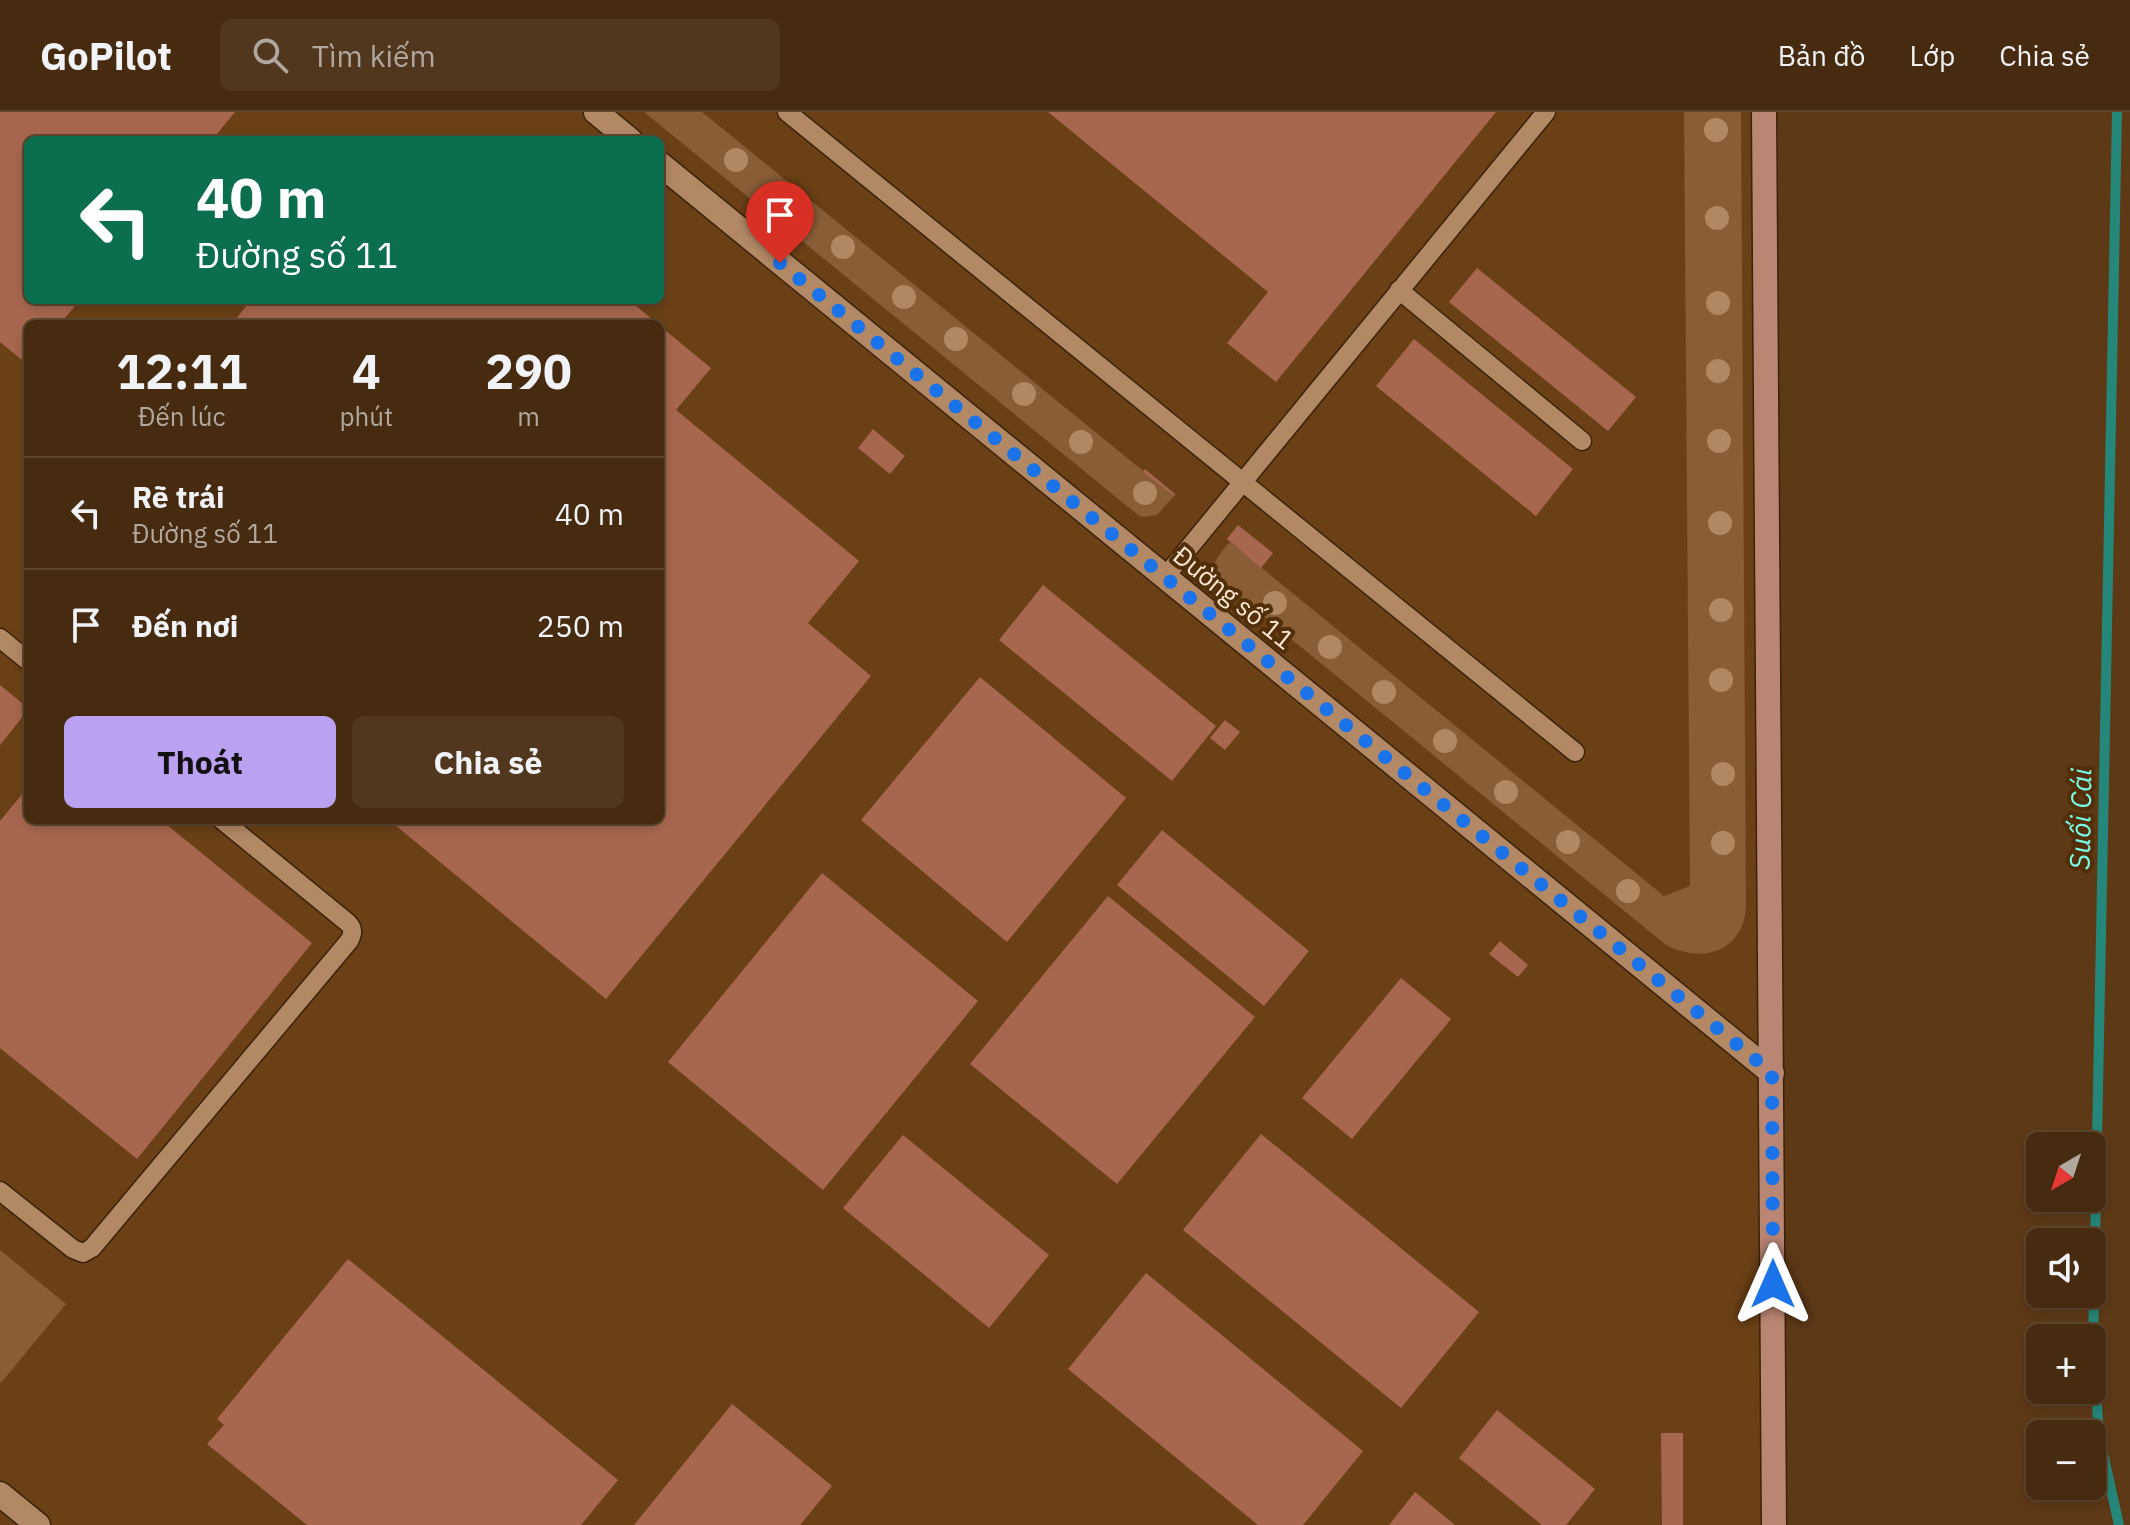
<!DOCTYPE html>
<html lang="vi">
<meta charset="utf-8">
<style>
body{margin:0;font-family:"IBM Plex Sans",sans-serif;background:#50371e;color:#f1f3f6;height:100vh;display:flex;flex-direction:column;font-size:30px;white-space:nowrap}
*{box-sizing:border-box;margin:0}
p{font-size:26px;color:#b0a79f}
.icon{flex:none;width:44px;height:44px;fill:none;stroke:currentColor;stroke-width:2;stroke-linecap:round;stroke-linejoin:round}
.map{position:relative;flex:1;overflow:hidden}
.panel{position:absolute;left:24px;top:208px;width:640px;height:504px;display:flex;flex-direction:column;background:#462b10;border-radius:12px;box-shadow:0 4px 12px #0003,0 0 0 2px #5e4730}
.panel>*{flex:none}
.guide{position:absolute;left:24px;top:24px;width:640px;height:168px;border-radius:12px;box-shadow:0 4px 12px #0003,0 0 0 2px #5e4730;background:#0b6e4f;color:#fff;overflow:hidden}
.needle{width:52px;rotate:219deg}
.tools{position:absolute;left:2026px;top:1020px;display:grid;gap:16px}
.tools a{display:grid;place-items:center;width:80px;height:80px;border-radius:12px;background:#462b10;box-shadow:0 4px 12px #0003,0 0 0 2px #5e4730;font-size:40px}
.pin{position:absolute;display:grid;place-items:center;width:68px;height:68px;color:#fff;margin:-82px -34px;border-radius:50% 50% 50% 0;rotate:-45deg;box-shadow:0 0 8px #0007}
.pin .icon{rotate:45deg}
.me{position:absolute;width:88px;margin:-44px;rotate:0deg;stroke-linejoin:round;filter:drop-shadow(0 0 6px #0008)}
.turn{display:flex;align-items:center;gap:28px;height:168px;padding:0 40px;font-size:36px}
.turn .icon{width:104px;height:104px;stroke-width:2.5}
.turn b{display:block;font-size:56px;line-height:68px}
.eta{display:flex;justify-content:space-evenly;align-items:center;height:136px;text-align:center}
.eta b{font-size:48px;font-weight:800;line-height:56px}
.action{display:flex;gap:16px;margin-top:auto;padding:16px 40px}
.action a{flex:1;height:92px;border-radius:12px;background:#bca0f2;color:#111;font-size:32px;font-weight:800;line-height:92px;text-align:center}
.action a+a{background:#50371e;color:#f1f3f6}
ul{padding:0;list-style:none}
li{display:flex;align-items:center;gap:24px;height:112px;padding:0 40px;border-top:2px solid #5e4730}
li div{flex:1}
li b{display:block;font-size:30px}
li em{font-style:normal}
header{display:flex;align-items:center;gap:48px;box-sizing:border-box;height:112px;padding:0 40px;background:#462b10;border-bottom:2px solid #5e4730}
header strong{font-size:38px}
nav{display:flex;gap:44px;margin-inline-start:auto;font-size:28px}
.search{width:560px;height:72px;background:#50371e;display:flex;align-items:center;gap:20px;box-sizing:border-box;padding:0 28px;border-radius:12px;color:#b0a79f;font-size:30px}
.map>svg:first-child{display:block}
.built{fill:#6b4016;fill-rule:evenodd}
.green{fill:#895d36}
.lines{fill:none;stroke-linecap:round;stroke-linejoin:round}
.stream{stroke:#258779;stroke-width:10}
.building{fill:#a7674e}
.lane-casing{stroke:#3d2207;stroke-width:21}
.street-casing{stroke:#3d2207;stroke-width:27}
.secondary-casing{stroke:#3d2207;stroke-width:27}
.lane{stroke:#b38865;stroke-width:18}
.street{stroke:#b38865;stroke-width:24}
.secondary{stroke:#ba8674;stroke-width:24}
.tree{fill:#b28863}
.route{stroke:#1a73e8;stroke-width:14;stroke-dasharray:0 25.2}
.labels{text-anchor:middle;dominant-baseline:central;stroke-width:8;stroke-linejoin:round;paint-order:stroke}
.street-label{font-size:26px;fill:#fce5d2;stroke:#522e09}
.water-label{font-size:28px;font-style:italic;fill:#7afde8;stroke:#522e09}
</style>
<header>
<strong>GoPilot</strong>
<div class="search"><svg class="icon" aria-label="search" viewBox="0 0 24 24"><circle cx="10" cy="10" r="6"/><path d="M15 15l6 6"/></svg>Tìm kiếm</div>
<nav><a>Bản đồ</a><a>Lớp</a><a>Chia sẻ</a></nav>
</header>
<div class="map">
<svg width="2130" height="1413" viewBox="0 0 2130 1413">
<rect width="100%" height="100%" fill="#5e3916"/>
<path class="built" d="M0,0H1764L1774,1413H0ZM28,28H660V188H28ZM28,212H660V708H28Z"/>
<path class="green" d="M644,0H702L1174,384L1157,403L1143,405L1138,403Z
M1684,0H1741L1746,795C1743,840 1702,852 1666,833L1219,468C1207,453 1220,442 1230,430L1664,784L1690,774Z
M0,1138L66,1192L1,1271L0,1270Z"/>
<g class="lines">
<path class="stream" d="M2117,0L2093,1235L2099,1323L2119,1413"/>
</g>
<path class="building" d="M0,0H235L212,28H28V188H80L60,212H28V253L0,230Z
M1048,0H1496L1276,270L1227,231L1268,180Z
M1477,156L1636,285L1608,319L1449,190Z
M251,188H542L548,194L553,188H629L658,212H232Z
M660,214L711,256L676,298L859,449L808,511L871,564L606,887L389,708H660Z
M1414,227L1573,357L1536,404L1376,274Z
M873,317L905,344L890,362L858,336Z
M1145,357L1175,382L1174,384L1143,360Z
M1238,413L1273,441L1261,456L1227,427Z
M1043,473L1216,614L1172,669L999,528Z
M980,565L1126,686L1007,830L861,708Z
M0,573L28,596V598L0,633Z
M1225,608L1240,620L1225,638L1210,626Z
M28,675V708H161L312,831L137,1047L0,936V709Z
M1162,718L1309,839L1264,894L1117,773Z
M822,761L978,889L823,1078L668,950Z
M1108,784L1255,905L1117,1072L970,952Z
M1500,829L1528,853L1518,865L1489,842Z
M1401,866L1451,907L1352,1027L1302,986Z
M1261,1022L1479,1200L1401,1296L1183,1118Z
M903,1023L1049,1143L989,1216L843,1096Z
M348,1147L618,1368L581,1413H307L207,1332L224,1313L217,1307Z
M1146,1161L1363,1339L1303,1413H1258L1068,1257Z
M732,1292L832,1374L800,1413H634Z
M1497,1298L1595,1377L1566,1413H1542L1459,1346Z
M1661,1321H1683V1413H1662Z
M1415,1380L1455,1413H1389Z"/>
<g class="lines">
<defs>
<path id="lane" d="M787,0L1575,640
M1399,178L1582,329
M1165,465L1546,0
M0,526L28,549
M0,1079L73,1137L83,1141L92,1136L349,829C353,822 354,817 348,811L222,708"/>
<path id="street" d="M596,0L630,28
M660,52L1772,961
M0,1382L38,1413"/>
<path id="secondary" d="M1764,0L1774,1413"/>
</defs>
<use href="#lane" class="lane-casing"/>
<use href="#street" class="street-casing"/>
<use href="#secondary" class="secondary-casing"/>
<use href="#lane" class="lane"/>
<use href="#street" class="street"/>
<use href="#secondary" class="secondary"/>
</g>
<g class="tree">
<circle cx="1716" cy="18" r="12"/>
<circle cx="736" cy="48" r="12"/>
<circle cx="786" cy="89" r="12"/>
<circle cx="1717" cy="106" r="12"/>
<circle cx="843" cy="135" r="12"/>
<circle cx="904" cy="185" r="12"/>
<circle cx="1718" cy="191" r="12"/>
<circle cx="956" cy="227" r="12"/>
<circle cx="1718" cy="259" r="12"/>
<circle cx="1024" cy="282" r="12"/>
<circle cx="1719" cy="329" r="12"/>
<circle cx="1081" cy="330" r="12"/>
<circle cx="1145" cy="381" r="12"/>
<circle cx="1720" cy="411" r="12"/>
<circle cx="1275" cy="491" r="12"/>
<circle cx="1721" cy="498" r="12"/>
<circle cx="1330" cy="535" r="12"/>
<circle cx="1721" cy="568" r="12"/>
<circle cx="1384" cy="580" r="12"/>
<circle cx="1445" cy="629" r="12"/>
<circle cx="1723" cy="662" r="12"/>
<circle cx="1506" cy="680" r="12"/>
<circle cx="1568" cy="730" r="12"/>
<circle cx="1723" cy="731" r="12"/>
<circle cx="1628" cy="779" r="12"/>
</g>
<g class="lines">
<path class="route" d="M780,151L1772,961L1773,1172"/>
</g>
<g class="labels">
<g class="street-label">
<text transform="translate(1234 485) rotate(39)">Đường số 11</text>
</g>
<g class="water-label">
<text transform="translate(2080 707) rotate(-89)">Suối Cái</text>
</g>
</g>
</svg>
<div class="tools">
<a><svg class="needle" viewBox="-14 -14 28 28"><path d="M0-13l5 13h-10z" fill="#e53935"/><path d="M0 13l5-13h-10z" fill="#b0a79f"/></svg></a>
<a><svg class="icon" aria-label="sound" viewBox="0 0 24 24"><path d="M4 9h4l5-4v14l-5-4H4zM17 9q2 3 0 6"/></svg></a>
<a>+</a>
<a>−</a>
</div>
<div class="pin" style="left:780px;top:151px;background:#d93025"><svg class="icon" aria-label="arrive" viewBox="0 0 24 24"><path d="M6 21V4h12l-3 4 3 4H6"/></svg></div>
<svg class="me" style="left:1773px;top:1172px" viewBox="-20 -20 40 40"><path d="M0-17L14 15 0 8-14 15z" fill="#1a73e8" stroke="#fff" stroke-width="4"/></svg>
<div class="guide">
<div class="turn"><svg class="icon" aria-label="left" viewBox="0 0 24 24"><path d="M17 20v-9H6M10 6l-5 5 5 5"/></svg><div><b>40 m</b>Đường số 11</div></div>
</div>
<section class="panel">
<div class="eta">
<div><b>12:11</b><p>Đến lúc</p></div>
<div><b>4</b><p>phút</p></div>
<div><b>290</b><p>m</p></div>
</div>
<ul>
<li><svg class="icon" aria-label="left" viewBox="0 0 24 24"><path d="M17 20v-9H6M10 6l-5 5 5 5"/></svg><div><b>Rẽ trái</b><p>Đường số 11</p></div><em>40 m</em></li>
<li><svg class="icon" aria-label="arrive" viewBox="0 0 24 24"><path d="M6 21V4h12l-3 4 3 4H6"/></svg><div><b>Đến nơi</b></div><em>250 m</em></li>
</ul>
<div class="action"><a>Thoát</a><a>Chia sẻ</a></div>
</section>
</div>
